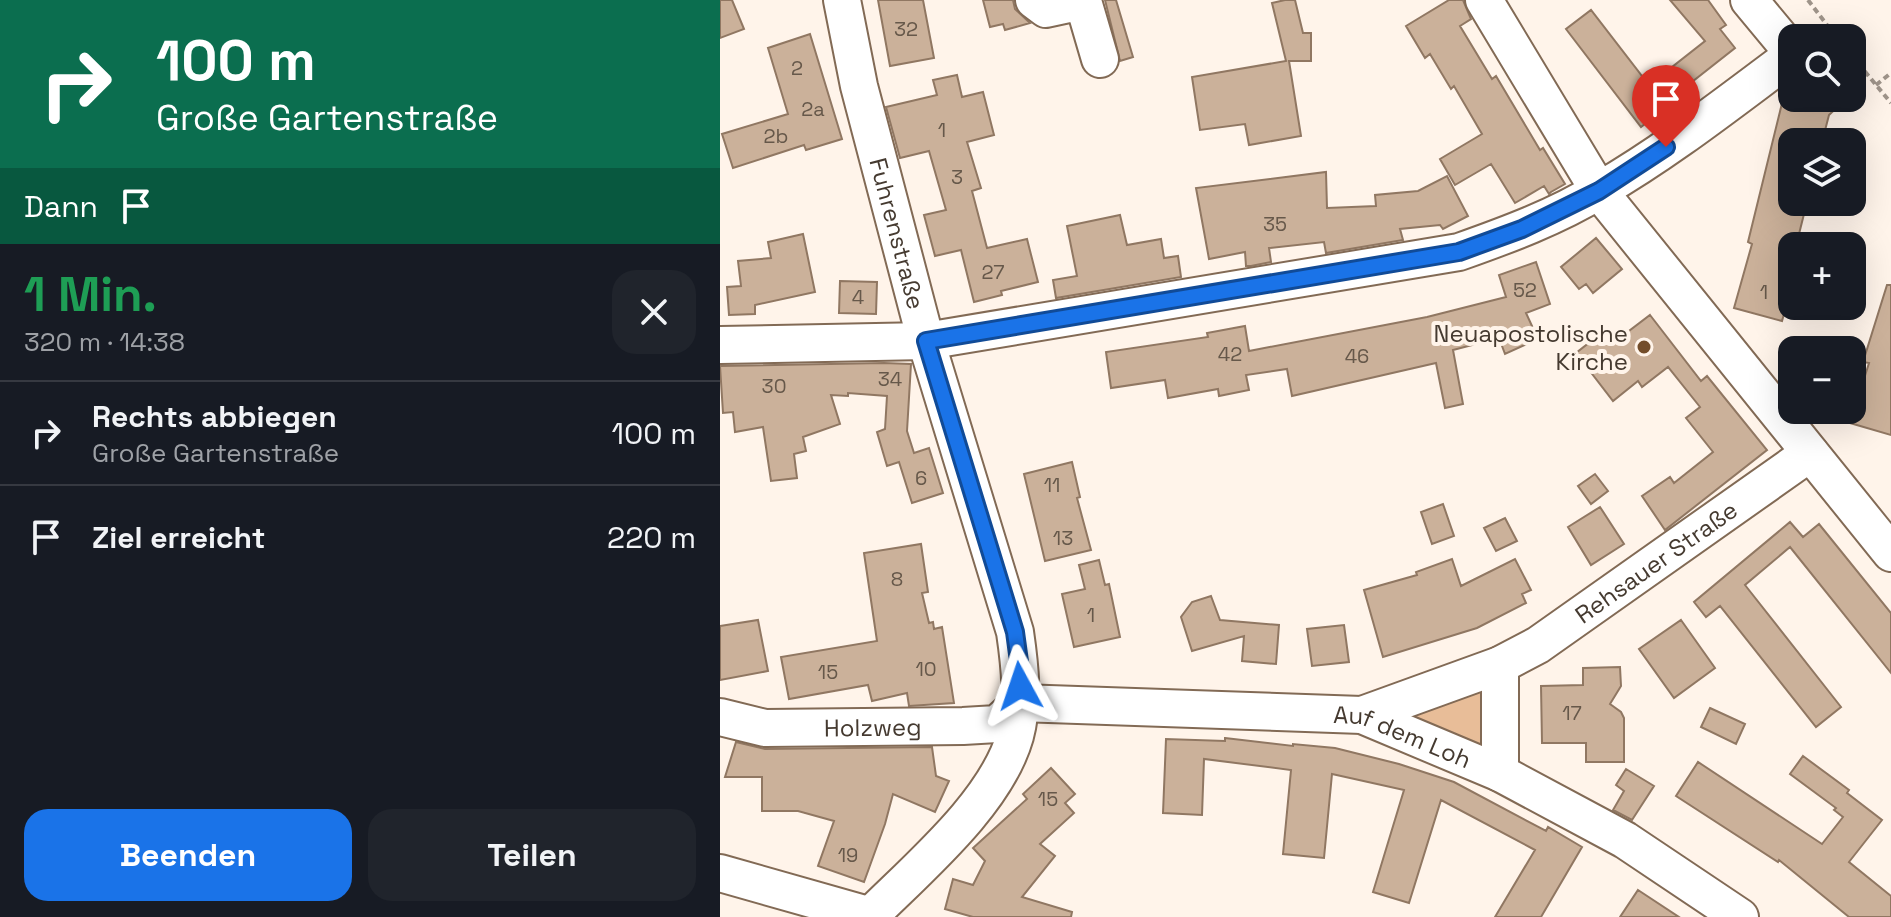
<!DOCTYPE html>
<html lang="de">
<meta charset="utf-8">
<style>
body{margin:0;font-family:"Space Grotesk",sans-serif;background:#20242c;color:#f1f3f6;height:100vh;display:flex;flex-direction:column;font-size:30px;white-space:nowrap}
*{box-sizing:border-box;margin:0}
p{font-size:26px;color:#9ea1a6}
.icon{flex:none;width:44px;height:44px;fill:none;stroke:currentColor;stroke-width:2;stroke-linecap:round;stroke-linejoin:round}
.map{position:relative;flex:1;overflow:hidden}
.panel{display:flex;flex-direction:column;background:#171b24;width:720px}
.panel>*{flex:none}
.hud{background:#0b6e4f;color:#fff;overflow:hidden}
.controls{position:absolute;left:1058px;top:24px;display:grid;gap:16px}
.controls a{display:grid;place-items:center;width:88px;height:88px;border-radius:16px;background:#171b24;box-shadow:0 8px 32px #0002;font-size:40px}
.pin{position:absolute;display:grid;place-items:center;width:68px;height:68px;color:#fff;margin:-82px -34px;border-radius:50% 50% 50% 0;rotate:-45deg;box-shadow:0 0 8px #0007}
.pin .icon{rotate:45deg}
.me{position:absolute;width:88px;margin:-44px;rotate:355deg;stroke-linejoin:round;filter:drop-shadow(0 0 6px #0008)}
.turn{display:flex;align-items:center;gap:28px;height:168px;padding:0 24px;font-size:36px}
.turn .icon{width:104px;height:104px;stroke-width:2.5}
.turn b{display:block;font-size:56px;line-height:68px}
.then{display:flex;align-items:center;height:76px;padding:0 24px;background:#0003;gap:16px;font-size:30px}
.round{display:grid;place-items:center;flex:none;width:84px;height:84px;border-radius:24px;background:#20242c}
.summary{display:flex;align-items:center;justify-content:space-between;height:136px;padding:0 24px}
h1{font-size:48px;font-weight:800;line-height:60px;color:#1e9e55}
.button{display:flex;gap:16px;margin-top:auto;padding:16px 24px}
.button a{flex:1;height:92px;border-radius:24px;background:#1a73e8;color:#fff;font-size:32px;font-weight:800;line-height:92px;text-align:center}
.button a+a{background:#20242c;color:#f1f3f6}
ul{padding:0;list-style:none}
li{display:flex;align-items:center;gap:24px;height:104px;padding:0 24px;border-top:2px solid #363941}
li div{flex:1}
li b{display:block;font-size:30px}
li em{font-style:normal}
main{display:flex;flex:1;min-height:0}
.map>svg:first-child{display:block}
.green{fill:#e8bd98}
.building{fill:#cbb19a;stroke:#907762;stroke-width:2}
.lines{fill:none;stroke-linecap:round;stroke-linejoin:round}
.minor-casing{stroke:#826a55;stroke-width:40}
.path{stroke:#9f948a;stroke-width:4;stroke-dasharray:6 4;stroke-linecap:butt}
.minor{stroke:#fff;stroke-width:36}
.route-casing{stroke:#114b97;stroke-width:20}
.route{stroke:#1a73e8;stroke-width:14}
.poi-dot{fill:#734d2a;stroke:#fff4ea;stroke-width:3}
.labels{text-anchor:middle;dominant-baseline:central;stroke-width:8;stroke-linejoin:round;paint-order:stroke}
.number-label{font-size:20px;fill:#66584a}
.street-label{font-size:24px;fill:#453a30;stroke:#fff4ea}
.poi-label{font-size:24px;fill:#453a30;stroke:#fff4ea;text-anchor:end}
</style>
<main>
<section class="panel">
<div class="hud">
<div class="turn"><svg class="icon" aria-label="right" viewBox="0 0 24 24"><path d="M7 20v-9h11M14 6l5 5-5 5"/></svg><div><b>100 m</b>Große Gartenstraße</div></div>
<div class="then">Dann<svg class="icon" aria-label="arrive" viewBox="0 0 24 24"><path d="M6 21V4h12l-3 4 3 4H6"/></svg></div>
</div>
<div class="summary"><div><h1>1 Min.</h1><p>320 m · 14:38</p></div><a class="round"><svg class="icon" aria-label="close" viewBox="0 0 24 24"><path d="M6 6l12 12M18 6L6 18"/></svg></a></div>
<ul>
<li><svg class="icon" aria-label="right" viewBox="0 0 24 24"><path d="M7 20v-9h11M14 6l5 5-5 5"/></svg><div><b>Rechts abbiegen</b><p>Große Gartenstraße</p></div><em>100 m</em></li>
<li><svg class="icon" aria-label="arrive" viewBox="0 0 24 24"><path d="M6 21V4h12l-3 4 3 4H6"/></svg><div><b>Ziel erreicht</b></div><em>220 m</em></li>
</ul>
<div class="button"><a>Beenden</a><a>Teilen</a></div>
</section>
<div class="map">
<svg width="1171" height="917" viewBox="0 0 1171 917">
<rect width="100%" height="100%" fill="#fff4ea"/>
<path class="green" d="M758,690L768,698L764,748L682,715Z"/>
<path class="building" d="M0,0H12L24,29L0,38Z
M158,0H203L214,58L170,66Z
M263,0H293L295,9L310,23L285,30L283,24L270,27Z
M385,0H396L413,57L400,61Z
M565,0H575L583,33H591V61H569L581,136L529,145L525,124L480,130L472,77L566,61L552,3Z
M729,0H743L751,19L740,26L772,79L776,76L820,150L823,148L845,184L831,192L829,194L824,186L795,203L771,164L735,185L720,159L762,134L734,86L731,89L710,54L705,58L686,26Z
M950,0H988L1006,25L1000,29L1015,48L944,104L946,107L921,127L846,29L871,10L929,85L985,41Z
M90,34L122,139L86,150L84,145L13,168L2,134L68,114L48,48Z
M237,75L242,97L263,92L274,135L247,142L261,188L252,191L267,248L307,239L318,282L281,291L282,295L254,302L241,250L215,256L204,215L226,210L209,151L180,158L166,107L217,95L213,80Z
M1065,91L1072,92V98H1127L1109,115L1102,142H1072V202H1087L1076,246H1072V286L1062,321L1014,308L1032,244L1028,242Z
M606,172L607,208L656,206L655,195L698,191L727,176L748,216L723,229L720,225L680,229L683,240L606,253L604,242L549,248L551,262L531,266H526L525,252L489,259L476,188Z
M400,215L407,245L441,239L444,258L458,256L461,277L336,298L333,280L357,276L347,226Z
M83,234L95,292L35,305V314L9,315L7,287L21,286L18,261L51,258L48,242Z
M876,238L902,269L873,293L866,284L859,289L841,267Z
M816,262L830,304L806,313L818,339L785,354L779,338L733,350L743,404L725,408L716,363L572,396L567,369L526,375L529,390L499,396L498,389L448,398L445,380L391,388L386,352L488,337L487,333L525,326L529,351L707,317L786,297L779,275Z
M120,281L157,282L156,314L119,313Z
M1167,285H1171V435L1130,423L1149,363L1143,362Z
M930,315L981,381L987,376L1047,450L945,530L922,496L950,477L954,483L993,452L966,418L980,407L948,367L922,387L918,381L893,401L856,353L888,328L897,340Z
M164,363L191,364L187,431L194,453L209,448L223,493L192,503L179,462L167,466L157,432L165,429L167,396L128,393V396L111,395L120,424L83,437L86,451L74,454L77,478L51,481L43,427L15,432L13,412L3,413L0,366Z
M352,462L360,497L357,498L371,550L325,561L304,474Z
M875,474L888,491L871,504L858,486Z
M723,504L734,536L712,544L701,512Z
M880,507L904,544L871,565L848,527Z
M785,518L797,541L776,551L764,528Z
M1070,522L1083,537L1099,524L1171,613V673L1070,547L1025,585L1121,707L1096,727L1000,606L986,617L974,602Z
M201,544L208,592L202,593L209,623L213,622L214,629L222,627L234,703L189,706L187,693L152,701L148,685L69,699L61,657L157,641L144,553Z
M732,559L741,586L795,559L811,590L802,594L806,603L757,628L663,657L644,590L697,575L696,572Z
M379,560L385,585L389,584L400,637L354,647L342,594L365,589L359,565Z
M491,596L500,620L559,625L556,664L522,661L524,636L472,651L461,617L472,602Z
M38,620L48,671L0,680V626Z
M961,620L995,668L954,698L919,649Z
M624,625L629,662L592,666L587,629Z
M900,667L901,686L890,704L901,712L904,718V762H866V743H822L821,686L863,685V668Z
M990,708L1025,724L1016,744L981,727Z
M505,738L573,746V744L615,748L679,764L734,782L826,831L828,827L862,847L821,917H775L815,850L721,800L689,903L653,892L684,790L612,774L604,858L563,854L571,770L484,759L482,815L443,813L446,739L505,741Z
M16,742L45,749L212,747L216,776L229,781L215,812L173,794L165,824L144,882L98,866L114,821L78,811H42V777H5Z
M1083,756L1129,790L1127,793L1162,820L1129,862L1171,896V917H1129L1059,860L1058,862L956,796L978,762L1102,844L1123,817L1114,810L1116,808L1070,774Z
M331,768L355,794L345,803L354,813L320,844L335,856L302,897L352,912L351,917H253L225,909L233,879L253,885L265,861L253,848L307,799L303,794Z
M906,769L934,786L912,820L893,810L904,791L896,785Z
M918,890L959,917H900Z"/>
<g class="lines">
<defs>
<g id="minor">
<path id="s1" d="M122,0L139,86L206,341L295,632C300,666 304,703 295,736C276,803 198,868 149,917"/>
<path d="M314,0L326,9L363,1L380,59"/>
<path d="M764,0L879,191L1171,553"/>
<path d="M0,345L206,341L739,252C787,235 836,217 880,190C944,153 1003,107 1062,63L1068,55V47L1029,0"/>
<path d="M780,665V773"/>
<path id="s2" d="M642,715L780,665L818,645L1090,453"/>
<path id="s3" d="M0,717L45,728L243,726L277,724L300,703L642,715L780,773L905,840L1020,917"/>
<path d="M0,873L155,917"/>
</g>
</defs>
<use href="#minor" class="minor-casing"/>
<path class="path" d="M1088,0L1117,38
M1132,56L1171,103
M1156,85L1171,73"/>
<use href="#minor" class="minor"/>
</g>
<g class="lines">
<defs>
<path id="route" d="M300,686V669L295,632L206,341L739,252L802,229L879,191L946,147"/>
</defs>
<use href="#route" class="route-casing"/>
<use href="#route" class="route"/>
</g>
<circle class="poi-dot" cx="924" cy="347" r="8"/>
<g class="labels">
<g class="number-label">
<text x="186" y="29">32</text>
<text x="77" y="68">2</text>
<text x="93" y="109">2a</text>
<text x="222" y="130">1</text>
<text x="56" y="136">2b</text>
<text x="237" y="177">3</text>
<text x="555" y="224">35</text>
<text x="273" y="272">27</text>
<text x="805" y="290">52</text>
<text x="1044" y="292">1</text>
<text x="138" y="297">4</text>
<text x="510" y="354">42</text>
<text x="637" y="356">46</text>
<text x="170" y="379">34</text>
<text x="54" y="386">30</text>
<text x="201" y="478">6</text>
<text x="332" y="485">11</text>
<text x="343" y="538">13</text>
<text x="177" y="579">8</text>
<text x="371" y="615">1</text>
<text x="206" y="669">10</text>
<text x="108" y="672">15</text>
<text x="852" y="713">17</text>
<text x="328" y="799">15</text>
<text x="128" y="855">19</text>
</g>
<g class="street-label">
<text stroke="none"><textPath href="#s1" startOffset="240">Fuhrenstraße</textPath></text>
<text stroke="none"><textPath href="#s2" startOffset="334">Rehsauer Straße</textPath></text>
<text stroke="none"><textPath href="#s3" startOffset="154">Holzweg</textPath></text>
<text stroke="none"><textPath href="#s3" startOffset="696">Auf dem Loh</textPath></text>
</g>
<g class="poi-label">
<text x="908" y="333">Neuapostolische<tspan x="908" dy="28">Kirche</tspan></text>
</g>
</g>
</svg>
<div class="controls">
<a><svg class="icon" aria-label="search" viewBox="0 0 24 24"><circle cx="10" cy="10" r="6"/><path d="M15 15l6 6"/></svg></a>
<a><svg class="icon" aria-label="layers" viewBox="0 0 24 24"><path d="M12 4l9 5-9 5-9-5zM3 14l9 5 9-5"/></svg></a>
<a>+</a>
<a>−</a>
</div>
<div class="pin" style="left:946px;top:147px;background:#d93025"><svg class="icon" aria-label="arrive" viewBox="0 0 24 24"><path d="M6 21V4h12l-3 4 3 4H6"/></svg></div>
<svg class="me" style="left:300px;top:686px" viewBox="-20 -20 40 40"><path d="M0-17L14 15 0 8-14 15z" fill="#1a73e8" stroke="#fff" stroke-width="4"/></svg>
</div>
</main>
